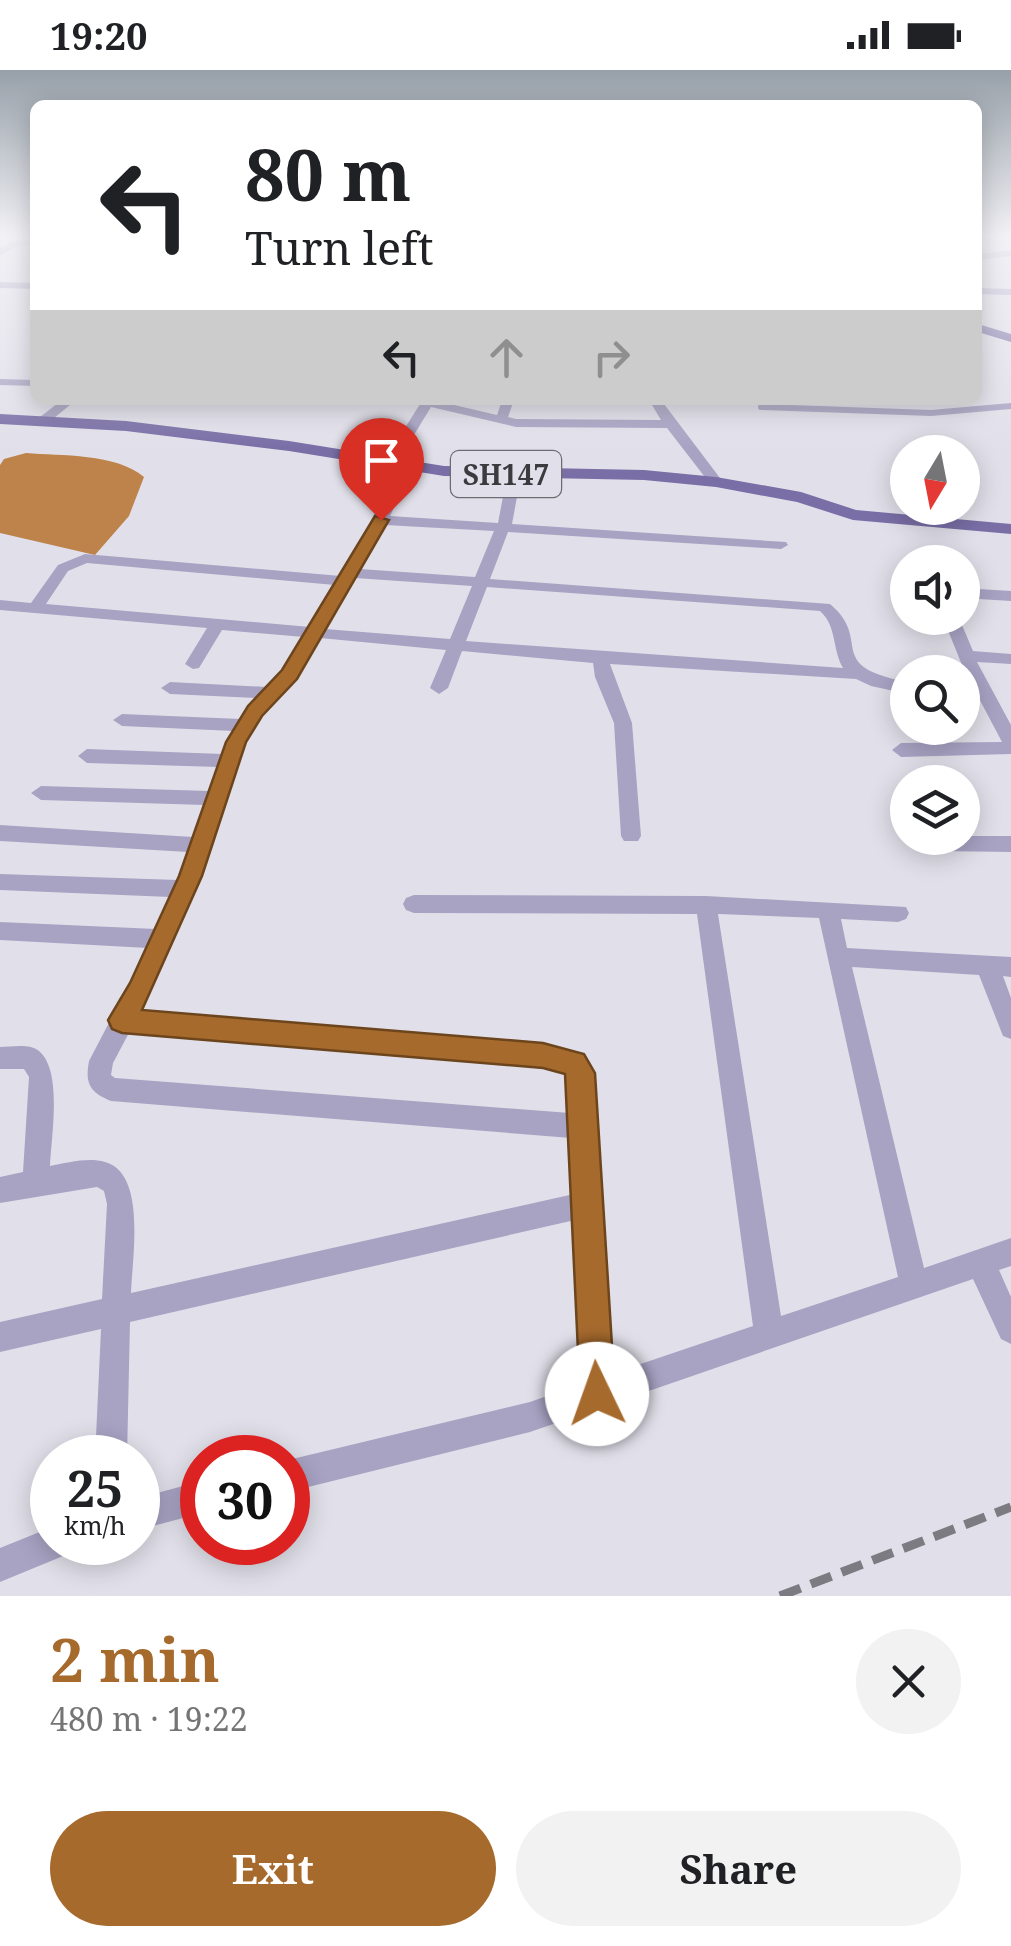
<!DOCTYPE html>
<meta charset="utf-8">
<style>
body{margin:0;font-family:"Noto Serif",serif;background:#f2f2f2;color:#202124;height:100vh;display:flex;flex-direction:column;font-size:38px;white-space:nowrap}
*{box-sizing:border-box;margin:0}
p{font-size:32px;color:#757577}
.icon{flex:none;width:55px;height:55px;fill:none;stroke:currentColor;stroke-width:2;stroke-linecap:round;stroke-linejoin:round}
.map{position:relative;height:1526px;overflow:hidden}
.side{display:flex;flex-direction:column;background:#fff;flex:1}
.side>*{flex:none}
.hud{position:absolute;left:30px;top:30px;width:952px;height:305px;border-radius:15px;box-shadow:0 5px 25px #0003;background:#fff;color:#202124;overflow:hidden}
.needle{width:65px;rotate:190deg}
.fabs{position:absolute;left:890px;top:365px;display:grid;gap:20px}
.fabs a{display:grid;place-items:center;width:90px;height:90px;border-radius:50%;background:#fff;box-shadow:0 5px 25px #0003;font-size:50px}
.speed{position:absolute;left:30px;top:1365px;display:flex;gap:20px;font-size:50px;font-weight:700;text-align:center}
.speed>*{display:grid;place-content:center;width:130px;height:130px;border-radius:50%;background:#fff;box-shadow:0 5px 25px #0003;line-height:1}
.speed small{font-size:25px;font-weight:400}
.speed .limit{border:15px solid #d22;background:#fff;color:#111}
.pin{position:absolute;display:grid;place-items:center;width:85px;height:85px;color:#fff;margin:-102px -42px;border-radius:50% 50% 50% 0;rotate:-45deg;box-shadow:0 0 10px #0007}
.pin .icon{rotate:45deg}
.me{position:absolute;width:110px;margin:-55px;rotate:357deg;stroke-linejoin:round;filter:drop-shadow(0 0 8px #0008)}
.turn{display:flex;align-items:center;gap:35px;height:210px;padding:0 50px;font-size:45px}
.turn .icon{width:130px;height:130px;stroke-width:2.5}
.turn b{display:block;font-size:70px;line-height:85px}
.lanes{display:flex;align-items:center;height:95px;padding:0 50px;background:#0003;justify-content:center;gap:50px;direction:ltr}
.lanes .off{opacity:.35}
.round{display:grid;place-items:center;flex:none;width:105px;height:105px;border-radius:52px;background:#f2f2f2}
.head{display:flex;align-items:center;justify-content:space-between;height:170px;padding:0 50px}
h1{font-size:60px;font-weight:700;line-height:75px;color:#a66a2d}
.button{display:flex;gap:20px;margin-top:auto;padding:20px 50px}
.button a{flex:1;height:115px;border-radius:60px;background:#a66a2d;color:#fff;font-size:40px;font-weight:700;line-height:115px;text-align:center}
.button a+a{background:#f2f2f2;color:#202124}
.status{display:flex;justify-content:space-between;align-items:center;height:70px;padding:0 50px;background:#fff;direction:ltr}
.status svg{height:28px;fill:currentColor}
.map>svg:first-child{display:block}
.water{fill:#bd834b}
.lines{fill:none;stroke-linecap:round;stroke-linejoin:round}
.service{stroke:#a8a3c3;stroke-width:6}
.minor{fill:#a8a3c3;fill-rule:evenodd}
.primary{fill:#796ea6;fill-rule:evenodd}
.rail{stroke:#7c7b82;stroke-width:9;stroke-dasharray:22 11;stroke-linecap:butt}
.route{fill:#a66a2d;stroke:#6c451d;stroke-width:2.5}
.labels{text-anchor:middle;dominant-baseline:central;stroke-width:10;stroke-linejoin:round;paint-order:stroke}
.shield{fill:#e1e0ea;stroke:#6d6c72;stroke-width:2.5}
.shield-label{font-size:28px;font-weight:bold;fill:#3b3a3e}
</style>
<div class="status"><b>19:20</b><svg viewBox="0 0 49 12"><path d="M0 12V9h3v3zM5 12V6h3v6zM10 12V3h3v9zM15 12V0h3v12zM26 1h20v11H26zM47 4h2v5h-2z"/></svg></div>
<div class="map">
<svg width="1011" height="1526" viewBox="0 0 1011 1526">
<rect width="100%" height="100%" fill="#e1e0ea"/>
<path class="water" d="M26,383C61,386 116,383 144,407L129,446L95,485L0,463V395L4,389Z"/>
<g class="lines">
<path class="service" d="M761,337L931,343L1011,336"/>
<path class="minor" d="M35,168V174L15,177L0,186V179L9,173Z
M1011,180V186L978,190V184Z
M0,212L35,213V219L0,218Z
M978,218L1011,219V225L978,224Z
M0,309L35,310V316L0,315Z
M62,330H76L48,353H40V347Z
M412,330H433L497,345L502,330H514L508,347L516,349L661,350L649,330H661L723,412L711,415L667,358L516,357L431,337L395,396H385L383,393L420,334Z
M402,393L414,396L390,446L498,453L507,405L514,401L521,405L512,454L786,472L788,475L781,479L508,462L490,509L830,534C874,571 822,596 908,612V624L871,616L856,609L610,594L632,653L641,766L638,771H624L621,766L614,653L595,607L593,593L462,581L448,618L439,624L430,618L446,580L320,568L296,609L261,645L245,672L196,819L141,941L543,975L583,985L593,1003L611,1304L753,1256L697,844L414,843L406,840L403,834L406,828L414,825L706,826L906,837L909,843L906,849L898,852L841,849L847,878L1011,887V907L1003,906L1011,928V969L1003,966L979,905L852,897L924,1198L1011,1168V1196L999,1200L1011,1227V1274L1001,1269L973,1209L530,1362L288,1422V1390L530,1332L581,1314L575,1150L130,1252L127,1388H95L101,1259L0,1282V1252L102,1229L107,1134L104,1121L97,1117L0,1133V1107L23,1102L29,1007L24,999H0V977C11,977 30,973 39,981C63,1001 51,1067 50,1096C67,1093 88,1087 105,1092C147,1103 132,1189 131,1223L574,1124L571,1068L111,1031C89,1022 85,1013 89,991L148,878L0,870V852L156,859L170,827L0,820V804L178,810L188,782L0,771V755L193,767L205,735L41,730L31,723L41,716L210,721L218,697L87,693L78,686L87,679L223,684L234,661L122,656L113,650L122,644L241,649L257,628L170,624L161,618L170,612L268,617L284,601L304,567L222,560L199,598L193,599L185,594L207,558L0,540V530L31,533L58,495L85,484L341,506ZM385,455L494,461L475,507L360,499ZM87,493L335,515L310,557L46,534L68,501ZM355,508L472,516L450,569L325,559ZM487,517L820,541C837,556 832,579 843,598L466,571ZM718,844L819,848L898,1207L781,1246ZM130,961L543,997L566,1003L569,1006L570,1043L115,1008L111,1005L113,993Z
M962,518L1011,521V531L962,528Z
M943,548H959L973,581L1011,584V594L977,592L1011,655V684L901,687L892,680L901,673L1002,672L964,600Z
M962,766H1011V782L937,781L930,779L927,773L930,768Z
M202,1411V1443L138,1460V1428Z
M52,1457V1472H72L68,1484L0,1512V1478Z"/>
<path class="primary" d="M978,254L1011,264V272L978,262Z
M0,344L126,351L289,371L444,396L644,400L716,407L801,422L856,440L1011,454V464L853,450L797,432L716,417L644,410L444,406L289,381L126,361L0,354Z"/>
<path class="rail" d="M780,1526L1011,1437"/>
</g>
<linearGradient id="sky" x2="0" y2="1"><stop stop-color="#97a0a9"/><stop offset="0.44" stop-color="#f2f1f6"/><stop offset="1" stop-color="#f2f1f6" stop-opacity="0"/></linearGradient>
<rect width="1011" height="378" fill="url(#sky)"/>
<path class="route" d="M375,446L389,450L297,609L262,646L246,672L202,806L142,940L543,973L584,984L595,1003L615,1324L610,1337L597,1342L585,1337L580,1324L565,1004L543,998L122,963L112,959L108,950L130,913L179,806L226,672L248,636L282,600Z"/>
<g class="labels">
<rect class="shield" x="451" y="381" width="110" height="46" rx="8"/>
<g class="shield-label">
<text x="506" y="404">SH147</text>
</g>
</g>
</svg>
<div class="fabs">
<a><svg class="needle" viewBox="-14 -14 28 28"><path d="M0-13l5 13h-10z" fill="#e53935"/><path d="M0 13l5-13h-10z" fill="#757577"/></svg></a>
<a><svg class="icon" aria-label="sound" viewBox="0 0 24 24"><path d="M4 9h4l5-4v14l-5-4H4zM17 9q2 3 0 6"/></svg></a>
<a><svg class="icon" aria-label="search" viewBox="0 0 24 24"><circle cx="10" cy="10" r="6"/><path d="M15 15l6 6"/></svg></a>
<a><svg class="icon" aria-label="layers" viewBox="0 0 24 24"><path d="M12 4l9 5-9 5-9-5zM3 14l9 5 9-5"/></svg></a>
</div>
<div class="speed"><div>25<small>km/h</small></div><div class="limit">30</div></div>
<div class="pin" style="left:381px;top:450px;background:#d93025"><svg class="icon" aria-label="arrive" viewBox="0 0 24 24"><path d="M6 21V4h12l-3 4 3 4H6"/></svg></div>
<svg class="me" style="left:597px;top:1324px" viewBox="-20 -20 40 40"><circle r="19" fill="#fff"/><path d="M0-13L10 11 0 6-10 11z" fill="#a66a2d"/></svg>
<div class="hud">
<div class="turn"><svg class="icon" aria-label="left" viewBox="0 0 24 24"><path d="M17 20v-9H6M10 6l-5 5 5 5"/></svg><div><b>80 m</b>Turn left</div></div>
<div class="lanes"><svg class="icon" aria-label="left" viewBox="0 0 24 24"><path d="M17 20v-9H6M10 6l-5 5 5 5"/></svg><svg class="icon off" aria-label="ahead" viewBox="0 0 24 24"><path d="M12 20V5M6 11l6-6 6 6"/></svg><svg class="icon off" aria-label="right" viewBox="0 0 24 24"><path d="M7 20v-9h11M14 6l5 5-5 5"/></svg></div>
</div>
</div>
<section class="side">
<div class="head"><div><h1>2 min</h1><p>480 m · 19:22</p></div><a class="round"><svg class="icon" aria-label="close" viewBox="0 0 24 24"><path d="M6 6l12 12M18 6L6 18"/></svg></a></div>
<div class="button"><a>Exit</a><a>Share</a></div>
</section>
